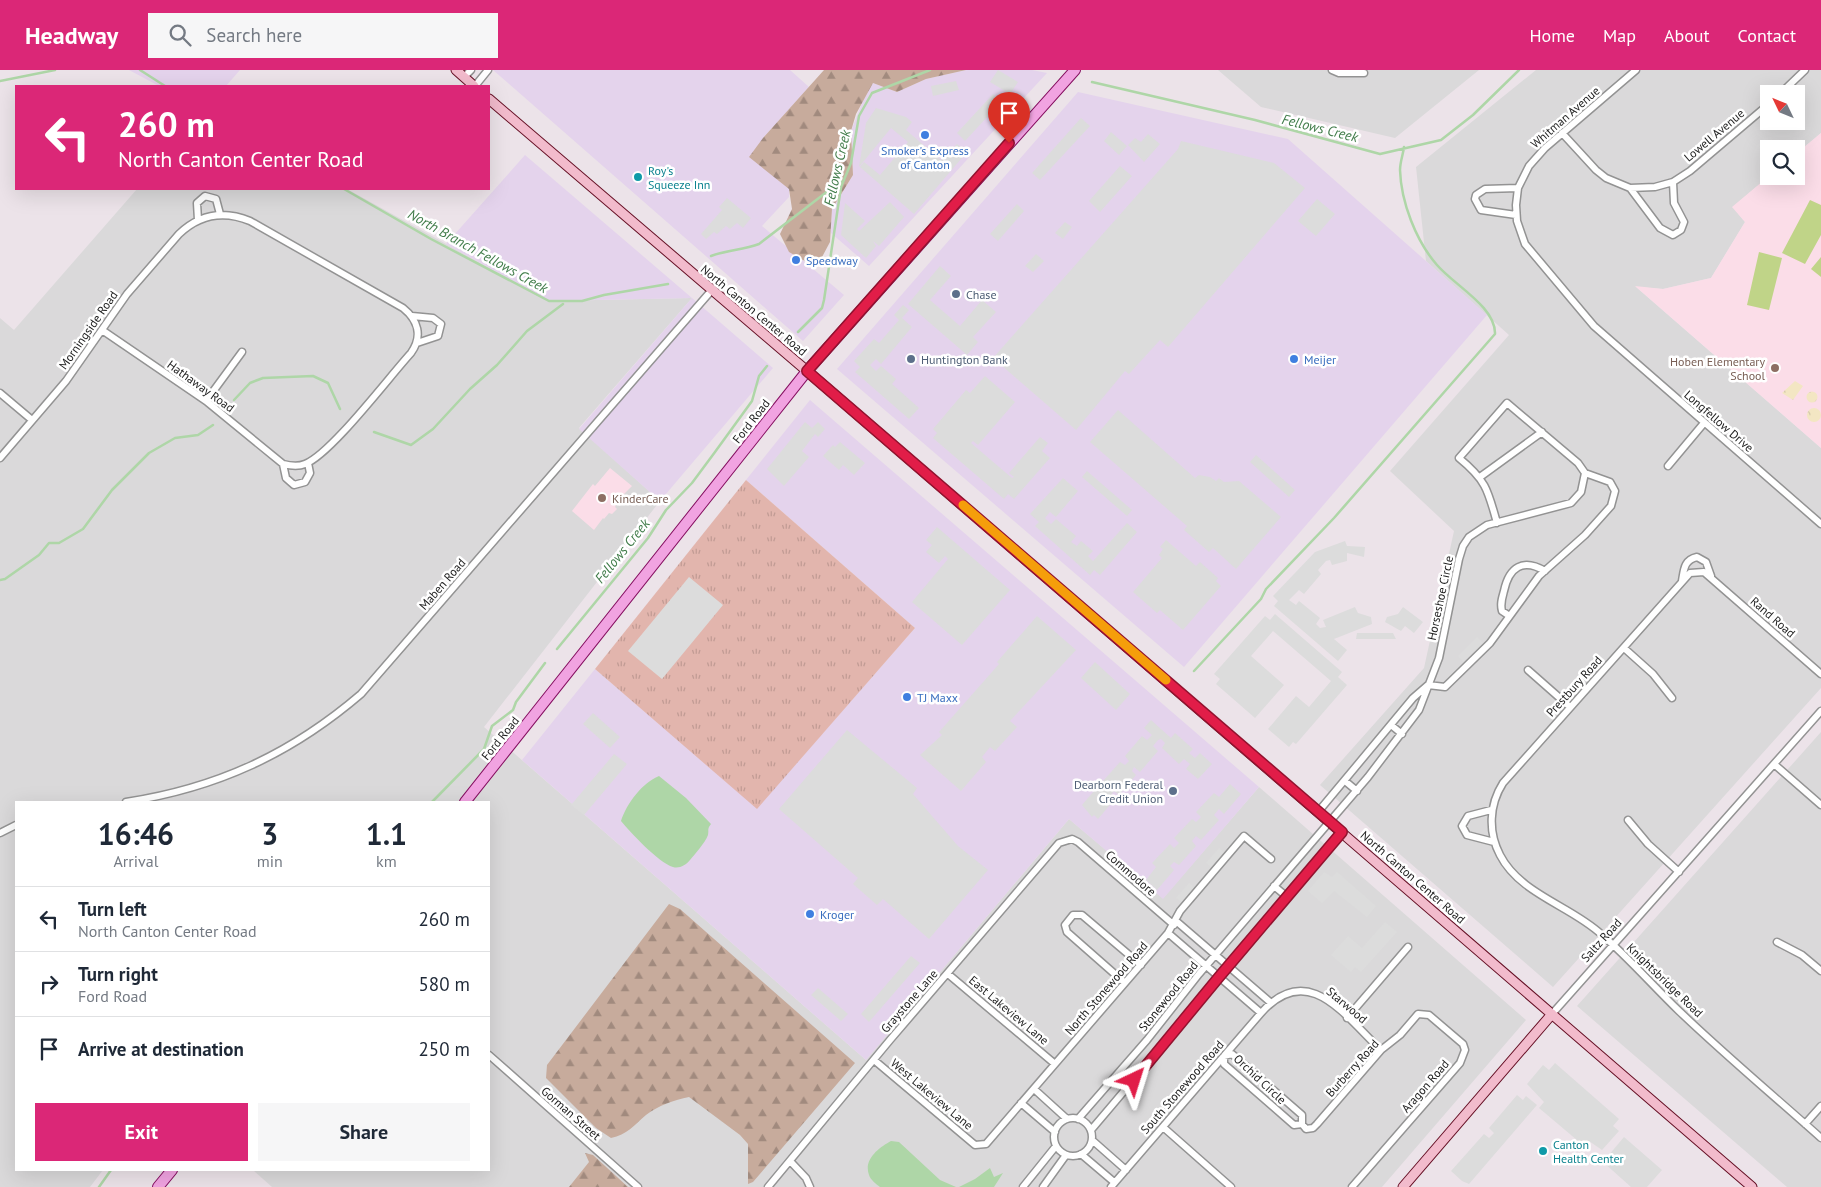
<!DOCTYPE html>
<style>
body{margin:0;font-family:"PT Sans",sans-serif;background:#f6f6f7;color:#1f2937;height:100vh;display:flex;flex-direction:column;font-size:19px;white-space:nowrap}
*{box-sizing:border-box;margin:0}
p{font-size:16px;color:#747a83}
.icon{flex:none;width:28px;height:28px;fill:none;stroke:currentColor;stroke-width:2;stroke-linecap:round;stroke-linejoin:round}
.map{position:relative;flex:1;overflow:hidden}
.details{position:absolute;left:15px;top:731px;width:475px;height:370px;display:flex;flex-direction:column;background:#fff;border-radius:0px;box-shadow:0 5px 20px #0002}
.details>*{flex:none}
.hud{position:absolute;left:15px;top:15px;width:475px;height:105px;border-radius:0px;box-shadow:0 5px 20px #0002;background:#db2777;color:#fff;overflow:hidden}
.needle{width:32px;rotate:313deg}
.buttons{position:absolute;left:1760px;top:15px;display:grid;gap:10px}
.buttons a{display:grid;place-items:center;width:45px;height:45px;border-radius:0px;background:#fff;box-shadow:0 5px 20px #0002;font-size:25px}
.pin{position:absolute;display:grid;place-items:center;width:42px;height:42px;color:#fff;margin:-51px -21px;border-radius:50% 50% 50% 0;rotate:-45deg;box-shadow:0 0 5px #0007}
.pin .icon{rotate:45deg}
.me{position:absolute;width:55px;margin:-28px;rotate:41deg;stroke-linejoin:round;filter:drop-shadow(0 0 4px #0008)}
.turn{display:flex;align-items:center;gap:18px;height:105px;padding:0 20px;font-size:22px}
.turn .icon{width:65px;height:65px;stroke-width:2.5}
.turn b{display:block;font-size:35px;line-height:42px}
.eta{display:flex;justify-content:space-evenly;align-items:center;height:85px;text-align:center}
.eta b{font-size:30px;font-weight:600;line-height:35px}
.button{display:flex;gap:10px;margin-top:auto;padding:10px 20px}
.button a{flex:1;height:58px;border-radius:0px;background:#db2777;color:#fff;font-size:20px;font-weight:600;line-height:58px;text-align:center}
.button a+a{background:#f6f6f7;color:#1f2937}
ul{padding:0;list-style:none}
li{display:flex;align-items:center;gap:15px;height:65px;padding:0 20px;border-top:1px solid #e0e1e3}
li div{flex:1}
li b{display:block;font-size:19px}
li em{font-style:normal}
header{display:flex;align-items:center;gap:30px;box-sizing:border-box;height:70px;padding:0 25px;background:#db2777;color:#fff}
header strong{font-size:24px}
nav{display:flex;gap:28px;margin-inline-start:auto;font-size:18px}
.search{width:350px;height:45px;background:#f6f6f7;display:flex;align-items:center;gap:12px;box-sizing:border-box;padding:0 18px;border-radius:0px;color:#747a83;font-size:19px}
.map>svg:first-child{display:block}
.residential{fill:#dad9da;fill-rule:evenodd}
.commercial{fill:#e4d3ec}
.education{fill:#fbdde8}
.grass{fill:url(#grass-tufts)}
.forest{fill:url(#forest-firs)}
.park{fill:url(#park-crowns)}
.pitch{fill:#c0d488}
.parking{fill:#dcdcdc}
.water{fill:#aed6a7}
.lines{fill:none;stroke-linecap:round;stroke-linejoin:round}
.stream{stroke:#aed6a7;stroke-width:2.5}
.street-casing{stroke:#939393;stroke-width:9}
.secondary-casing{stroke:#661025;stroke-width:11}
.primary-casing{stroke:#850f60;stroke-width:12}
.street{stroke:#fff;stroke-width:6}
.secondary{stroke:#f2bbcc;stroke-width:9}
.primary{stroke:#f1a3e1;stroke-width:10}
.route-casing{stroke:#92132f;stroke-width:12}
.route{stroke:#e11d48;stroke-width:9}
.slow{stroke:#f59e0b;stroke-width:9}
.shop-dot{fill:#3f7fe0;stroke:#fff;stroke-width:2}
.culture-dot{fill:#0f9aa8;stroke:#fff;stroke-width:2}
.service-dot{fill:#5c6f8a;stroke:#fff;stroke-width:2}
.education-dot{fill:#8d6e63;stroke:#fff;stroke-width:2}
.labels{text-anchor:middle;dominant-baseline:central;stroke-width:5;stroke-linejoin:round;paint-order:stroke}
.street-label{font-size:12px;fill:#1c1c1c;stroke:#fff}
.shop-label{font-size:12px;fill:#366cbe;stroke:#fff;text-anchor:start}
.culture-label{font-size:12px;fill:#0d838f;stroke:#fff;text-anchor:start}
.service-label{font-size:12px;fill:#4e5e75;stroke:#fff;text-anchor:start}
.education-label{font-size:12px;fill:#785e54;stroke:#fff;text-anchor:end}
.water-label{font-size:14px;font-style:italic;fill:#427d4b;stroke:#fff}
</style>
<header>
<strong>Headway</strong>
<div class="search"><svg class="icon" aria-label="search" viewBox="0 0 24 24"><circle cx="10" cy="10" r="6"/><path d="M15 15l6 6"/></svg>Search here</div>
<nav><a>Home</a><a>Map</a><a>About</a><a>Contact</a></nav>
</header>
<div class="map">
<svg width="1821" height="1117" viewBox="0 0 1821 1117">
<defs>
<pattern id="grass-tufts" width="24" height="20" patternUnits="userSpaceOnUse" patternTransform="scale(1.25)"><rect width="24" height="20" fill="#e2b5ad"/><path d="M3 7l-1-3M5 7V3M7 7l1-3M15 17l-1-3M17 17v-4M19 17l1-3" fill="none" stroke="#c19b94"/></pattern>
<pattern id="forest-firs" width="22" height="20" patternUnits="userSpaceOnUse" patternTransform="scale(1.25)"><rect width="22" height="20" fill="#c7ab9c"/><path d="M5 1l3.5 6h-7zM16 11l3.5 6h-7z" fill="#a18a7e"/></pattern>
<pattern id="park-crowns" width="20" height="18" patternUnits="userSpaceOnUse" patternTransform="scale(1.25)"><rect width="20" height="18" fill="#f3e6c3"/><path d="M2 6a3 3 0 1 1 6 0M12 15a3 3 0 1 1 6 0" fill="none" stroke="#d0c5a7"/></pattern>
</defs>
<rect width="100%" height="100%" fill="#ece3e9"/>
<path class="residential" d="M1218,0H1479L1395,68L1261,37Z
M1536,0H1821V63L1796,84V79H1769V106L1733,137L1745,152L1711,208L1663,219L1636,217L1821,378V618L1553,917L1320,715L1424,598L1454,461L1390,401L1509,265L1426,191L1416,97ZM1769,24H1796V51H1769Z
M137,119H347L549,231L692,228L579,358L660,431L484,657L866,990L1069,749L1163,828L1259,717L1526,950L1382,1117H272L253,1100H489V732H16V1100H103L90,1117H0V248L14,260Z
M1821,662V1117H1787L1577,936Z"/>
<path class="commercial" d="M129,0H240L226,16H159Z
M493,0H790L809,17L763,68L789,119V127L762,156L844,225L803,271Z
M966,0H1032L1047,3L869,196L831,163L832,139L853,105L851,61L864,28L873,13L897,22L926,9Z
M1078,22L1288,69L1487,245L1184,597L837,299Z
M525,85L692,228L773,298L660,431L579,359L692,228L549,231L446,174Z
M810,330L1259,717L1163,829L1069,749L866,990L522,690L595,599L757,738L915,558L746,410Z"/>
<path class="education" d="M1821,63V378L1635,216L1663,219L1711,208L1745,152L1732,137L1769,106H1796V84Z
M610,398L632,416L619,429L615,437L617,439L612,444L609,443L604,449L603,448L594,460L572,441L593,414L595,416Z"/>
<path class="grass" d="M746,410L915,558L757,739L595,599Z"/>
<path class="forest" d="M824,0H966L926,9L897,22L873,13L856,44L851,61L853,105L832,139L830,172L821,189L810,194L789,182L780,164L792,139L789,119L749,87L763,68Z
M669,834L680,839L855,993L753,1112L748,1114V1074L740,1065L689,1027C674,1030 659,1035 646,1045C634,1055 627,1065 611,1068L596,1058L546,1008L547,995Z
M585,1083L593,1085L628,1117H569L589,1092Z"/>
<path class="park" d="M1795,311L1803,316L1793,330L1782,323Z
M1806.5 327a5.5 5.5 0 1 1 11 0a5.5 5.5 0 1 1-11 0Z
M1807 345a7 7 0 1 1 14 0a7 7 0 1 1-14 0Z"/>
<path class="pitch" d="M1810,130L1821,135V165L1805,194L1782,183Z
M1759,182L1782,188L1769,240L1747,235Z
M1821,187V207L1811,199Z"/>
<path class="parking" d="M998,0L1018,12L1010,24L990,12Z
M956,11L959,20L933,26L931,16Z
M993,24L1001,32L965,71L957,63Z
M876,38L906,47L912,52L906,60L941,90L957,74L967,82L914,144L860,97L864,92L880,105L908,72L891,58L859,97L866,53Z
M1081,48L1090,56L1040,110L1032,103Z
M1111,62L1127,76L1119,85L1104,71Z
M1148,64L1160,74L1144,92L1128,75L1135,68L1141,72Z
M1181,71L1274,93L1305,118L1168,277L1160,270L1129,304L1125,301L1076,360L993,288L1178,79Z
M1120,96L1132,106L1100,142L1089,131Z
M727,128L751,148L743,158L737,153L730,159L726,156L717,164L714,162L706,169L701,164L722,140L719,137Z
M1317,129L1335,144L1316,166L1298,151Z
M890,132L904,147L879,176L873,171L876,176L866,188L841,165L845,133L865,151L857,159L859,161Z
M1017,134L1024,141L998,171L990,164Z
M1065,152L1072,157L1063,169L1055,163Z
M1036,184L1044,191L1033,202L1025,196Z
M940,196L951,206L930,230L960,256L982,230L996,242L973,267L978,272L967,285L908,234Z
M903,235L909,240L902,248L912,257L881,294L876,289L870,295L876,301L881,296L896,309L892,314L919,338L909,349L855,302L860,297L854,291L874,269L879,273L899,250L894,245Z
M985,306L1015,332L978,375L973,371L971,373L1012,408L1014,407L1009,403L1040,367L1048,373L1042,381L1050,388L1014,429L1008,424L1004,429L933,368L937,363L933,359L966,320L970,323Z
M1118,340L1195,408L1199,405L1210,407L1216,411L1219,408L1224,412L1239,411L1281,447L1236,499L1213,478L1209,482L1184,460L1187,456L1090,372Z
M805,352L812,358L818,352L825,359L818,367L815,364L802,381L809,387L784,416L767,399Z
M840,372L865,393L854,405L843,395L839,400L823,386L833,375L835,377Z
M1256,385L1295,420L1289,427L1250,392Z
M1087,401L1132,440L1127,446L1082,407Z
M1063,408L1078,421L1056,447L1050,442L1045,448L1051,454L1056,449L1076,466L1071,472L1077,476L1081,471L1093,481L1088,486L1093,491L1127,453L1137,462L1100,505L1094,500L1090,505L1035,456L1039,452L1030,444Z
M937,457L1010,520L962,575L912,532L948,489L945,486L939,493L926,482L932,475L926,470Z
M1166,470L1196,496L1200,492L1218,508L1216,511L1221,516L1183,560L1160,540L1157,543L1133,522L1162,488L1159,485L1163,479L1160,477Z
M1345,471L1347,476L1365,477L1364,487L1347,483V491L1332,495L1330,490L1326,491L1318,500L1321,504L1304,524L1299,520L1289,530L1296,535L1299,531L1320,548L1316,554L1320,558L1326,557L1323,550L1355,537L1358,543L1371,547L1372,554L1334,569L1347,580L1338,591L1274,536L1278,531L1273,526L1315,482Z
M689,507L723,535L662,609L628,581Z
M1403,537L1423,552L1414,563L1405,556L1401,561L1385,552L1387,547L1398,544Z
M1275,544L1342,602L1338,607L1347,615L1296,674L1293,672L1289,677L1268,659L1296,626L1309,637L1331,611L1273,561L1251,586L1284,615L1255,648L1216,614L1220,609L1214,604L1265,546L1270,550Z
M1037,546L1076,580L1010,651L1017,657L995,681L990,677L982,687L986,692L961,721L920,685L942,665L939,662L999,594L997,592Z
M1357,563H1393L1396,569H1356Z
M1477,567L1483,573L1463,592L1458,586Z
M1095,592L1130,624L1116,640L1081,608Z
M593,643L620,667L610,678L583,654Z
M1151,650L1171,668L1175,663L1193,679L1189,683L1195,688L1200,683L1212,694L1198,709L1186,699L1190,694L1184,689L1179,694L1162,678L1165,673L1161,669L1158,670L1153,676L1158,681L1140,702L1134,697L1132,701L1136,705L1119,725L1114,721L1111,725L1115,729L1098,749L1094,745L1092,747L1082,735L1099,715L1104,720L1108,716L1103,711L1120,692L1125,695L1129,691L1125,686L1142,666L1147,670L1152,665L1144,658Z
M847,660L917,718L913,724L958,776L988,800L929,869L883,829L877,835L853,814L858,808L779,739Z
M614,684L627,694L584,745L571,735Z
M1230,714L1241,724L1224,744L1219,739L1214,745L1219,750L1201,770L1196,766L1192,771L1196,776L1179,795L1174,792L1170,796L1174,800L1157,820L1146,810L1156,797L1152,793L1170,774L1174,778L1179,773L1174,768L1192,749L1196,752L1201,747L1196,742L1214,723L1219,727Z
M1219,778L1224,782L1211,797L1206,793Z
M1324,802L1332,807L1337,802L1376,836L1367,847L1334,821L1322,833L1308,821Z
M1189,813L1194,817L1182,832L1176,828Z
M1385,852L1397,862L1361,902L1355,897L1351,902L1331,885L1348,866L1362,878Z
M911,886L920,893L869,952L861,944Z
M818,918L848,944L841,951L811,925Z
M1555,993L1619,1049L1613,1056L1619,1061L1602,1080L1589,1071L1584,1076L1539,1038L1544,1032L1527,1014L1543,995L1549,1000Z
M1517,1025L1523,1030L1526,1026L1537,1035L1469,1114L1462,1111L1451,1101L1484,1064L1489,1068L1494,1063L1489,1058Z
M1624,1067L1662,1100L1647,1117H1631L1603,1092Z"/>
<path class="water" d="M659,706L686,728L711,754C707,759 709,760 708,765C705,773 695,784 690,790C686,795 679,799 673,797C659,793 630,762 621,751C627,733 642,713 659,706Z
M891,1071L899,1072L940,1110L956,1117H880C876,1114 870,1109 869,1105C863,1089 880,1077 891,1071Z
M990,1098L994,1107L1003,1103L994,1117H959L975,1109Z"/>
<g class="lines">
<path class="stream" d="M140,0L165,16
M0,11L55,0
M1092,12L1255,50L1380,84L1441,70L1473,45L1519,0
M344,119L431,169L549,231H582L604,225L668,214
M711,186C727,180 743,180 759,174L841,111
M798,262L822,238L824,230L841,117L851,93L859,46L872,23L930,0
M234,330L250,313L263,308L313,306L328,313L340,339
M374,362L411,375L433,359L470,319L497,295L527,261L563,234
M0,510L5,509L39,485L49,473H59L83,459L112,420L149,383L175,368L198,365L213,355
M557,579L648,468L666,440L692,413L715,382L752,331L759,306L767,296
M1194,601L1261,529L1266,519L1334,448L1495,264C1496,237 1454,215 1437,195C1416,171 1401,132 1400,100C1400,92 1403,85 1404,77
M432,732L484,679L492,656L513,640L516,632L545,593
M99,1117L111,1100"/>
<defs>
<path id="street" d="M1332,0L1339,3H1364
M1636,0L1545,78L1529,96L1518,118L1516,135L1517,151L1525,174L1594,256L1821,454
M464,7L471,0
M475,16L488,0
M1780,24L1805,0
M1562,63L1596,100L1606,108L1630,118L1660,158L1673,165L1681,160L1684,152L1674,133L1673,112L1690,101L1769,34
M1630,118L1655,117L1673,112
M1516,145L1481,140L1475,129L1476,125L1485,119L1518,118
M198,150L197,133L205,126L216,129L220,144
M412,246L433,248L441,254L438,266L417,273
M0,323L32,350
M206,331L242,282
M0,388L66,311L127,224L179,164C200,144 223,140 250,151L403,238C418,250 423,266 411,283C389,307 331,384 305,394C298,397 291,396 283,394L206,331L102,260
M283,394L286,408L294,415L305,412L310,403L308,393
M1668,396L1704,353
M1480,407L1542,362
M1682,511C1684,499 1684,490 1697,487L1706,492L1711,506
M1508,545L1502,541C1500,534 1502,528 1504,521C1509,497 1523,488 1545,501
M1624,578L1653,604L1672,628
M1528,600L1570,637
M1821,604L1704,502L1690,503L1503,713C1489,735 1488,762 1500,785C1520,824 1571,836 1601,864C1629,888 1653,916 1679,941C1725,985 1774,1026 1821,1068
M1391,655L1402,664
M1774,694L1821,735
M1345,711L1357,721
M126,732C217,718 291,684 361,624L711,221
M1491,740L1468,746L1462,756L1467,765L1494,772
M1318,742L1413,628L1428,615L1445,617L1490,573L1539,506L1585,465L1611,436L1615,421L1610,412L1585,403L1578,393L1507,333L1459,388C1486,410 1488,420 1497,453
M1628,750L1648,774L1679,802
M0,763L16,755
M1274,816L1286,826
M1176,851L1270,932
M1168,863L1261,943
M1777,872L1802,885L1821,901
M948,904L1055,994
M1125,913L1067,862L1065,855L1073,845H1082L1141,895
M1552,944L1821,641
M1347,948L1408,877
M1232,984L1302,1045V1054L1294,1055L1224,994V986Z
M489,985L638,1117
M874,990L975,1075L986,1074L1168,863L1180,841L1244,766L1271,789
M1034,1019L1067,1049
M1021,1033L1055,1062
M1054 1067a19 19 0 1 1 38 0a19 19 0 1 1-38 0Z
M1078,1049L1147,970L1199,904L1368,707L1419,640L1439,588L1459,489L1463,476L1469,467L1487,455L1571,433L1581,422L1585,403
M1302,1054L1306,1059L1313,1058L1317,1054L1381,980L1400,965L1418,944L1429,945L1463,974L1465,980L1460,993L1352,1117
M1805,1054L1821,1036
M1163,1057L1231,1117
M1091,1060C1175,962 1256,860 1342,763
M1092,1070L1126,1100
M1081,1084L1114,1112
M790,1091L806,1108L810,1117
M768,1117L890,970L1059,773L1072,769L1078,772L1174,855
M1023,1117L1056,1076
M1043,1117L1066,1085
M1111,1117L1261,943C1308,890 1344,945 1381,980"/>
<path id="secondary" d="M456,0L474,16
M489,29L807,301L1752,1117
M1403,1117L1552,944"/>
<path id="primary" d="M465,732L807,301L1075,0
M158,1117L172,1100"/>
</defs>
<use href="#street" class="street-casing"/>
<use href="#secondary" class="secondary-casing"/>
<use href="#primary" class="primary-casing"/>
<use href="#street" class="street"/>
<use href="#secondary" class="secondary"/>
<use href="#primary" class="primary"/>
</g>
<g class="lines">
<defs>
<path id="route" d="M1009,73L807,301L1342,762L1219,907L1134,1010"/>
</defs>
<use href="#route" class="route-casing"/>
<use href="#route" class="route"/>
<path class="slow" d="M963,435L1166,610"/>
</g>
<g class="shop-dot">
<circle cx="925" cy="65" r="5"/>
<circle cx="796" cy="190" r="5"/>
<circle cx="1294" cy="289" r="5"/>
<circle cx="907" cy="627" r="5"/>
<circle cx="810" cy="844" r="5"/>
</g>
<g class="culture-dot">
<circle cx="638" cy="107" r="5"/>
<circle cx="1543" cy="1081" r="5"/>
</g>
<g class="service-dot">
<circle cx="956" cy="224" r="5"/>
<circle cx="911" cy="289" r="5"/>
<circle cx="1173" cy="721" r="5"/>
</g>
<g class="education-dot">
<circle cx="1775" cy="298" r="5"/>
<circle cx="602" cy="428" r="5"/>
</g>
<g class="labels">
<g class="street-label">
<text transform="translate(1565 47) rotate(-41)">Whitman Avenue</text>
<text transform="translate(1714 65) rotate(-40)">Lowell Avenue</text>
<text transform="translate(754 240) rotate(40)">North Canton Center Road</text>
<text transform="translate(88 260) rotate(-55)">Morningside Road</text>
<text transform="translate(201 316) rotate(36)">Hathaway Road</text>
<text transform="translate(751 351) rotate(-52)">Ford Road</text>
<text transform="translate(1719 351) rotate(41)">Longfellow Drive</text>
<text transform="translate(442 514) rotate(-49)">Maben Road</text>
<text transform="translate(1440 528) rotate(-78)">Horseshoe Circle</text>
<text transform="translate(1773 547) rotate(41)">Rand Road</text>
<text transform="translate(1574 616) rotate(-48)">Prestbury Road</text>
<text transform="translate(500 668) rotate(-51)">Ford Road</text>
<text transform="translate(1131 803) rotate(41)">Commodore</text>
<text transform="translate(1413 807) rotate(41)">North Canton Center Road</text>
<text transform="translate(1601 870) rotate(-48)">Saltz Road</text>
<text transform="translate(1665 910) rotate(44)">Knightsbridge Road</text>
<text transform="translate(1106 918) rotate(-49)">North Stonewood Road</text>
<text transform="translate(1168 926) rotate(-51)">Stonewood Road</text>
<text transform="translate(909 931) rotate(-49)">Graystone Lane</text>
<text transform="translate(1347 935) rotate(40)">Starwood</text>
<text transform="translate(1009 940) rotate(40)">East Lakeview Lane</text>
<text transform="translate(1352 998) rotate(-48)">Burberry Road</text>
<text transform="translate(1260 1009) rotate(43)">Orchid Circle</text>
<text transform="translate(1425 1016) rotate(-49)">Aragon Road</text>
<text transform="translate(1182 1017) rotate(-49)">South Stonewood Road</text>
<text transform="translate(932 1024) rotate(40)">West Lakeview Lane</text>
<text transform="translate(571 1043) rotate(41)">Gorman Street</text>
</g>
<g class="shop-label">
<text x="925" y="80" text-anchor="middle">Smoker's Express<tspan x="925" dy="14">of Canton</tspan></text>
<text x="806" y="190">Speedway</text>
<text x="1304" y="289">Meijer</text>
<text x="917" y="627">TJ Maxx</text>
<text x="820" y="844">Kroger</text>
</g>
<g class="culture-label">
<text x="648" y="100">Roy's<tspan x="648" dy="14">Squeeze Inn</tspan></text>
<text x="1553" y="1074">Canton<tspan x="1553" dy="14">Health Center</tspan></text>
</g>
<g class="service-label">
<text x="966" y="224">Chase</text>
<text x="921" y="289">Huntington Bank</text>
<text x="1163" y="714" text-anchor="end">Dearborn Federal<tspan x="1163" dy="14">Credit Union</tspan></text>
</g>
<g class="education-label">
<text x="1765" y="291">Hoben Elementary<tspan x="1765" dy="14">School</tspan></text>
<text x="612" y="428" text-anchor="start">KinderCare</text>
</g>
<g class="water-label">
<text transform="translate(1320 58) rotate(14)">Fellows Creek</text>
<text transform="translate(837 98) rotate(-77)">Fellows Creek</text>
<text transform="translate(478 181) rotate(29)">North Branch Fellows Creek</text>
<text transform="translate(622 481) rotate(-51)">Fellows Creek</text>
</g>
</g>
</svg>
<div class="buttons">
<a><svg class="needle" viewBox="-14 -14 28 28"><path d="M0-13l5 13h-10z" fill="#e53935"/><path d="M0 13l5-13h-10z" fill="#747a83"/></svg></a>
<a><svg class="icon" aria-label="search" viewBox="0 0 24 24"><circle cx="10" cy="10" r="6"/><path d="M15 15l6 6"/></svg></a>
</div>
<div class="pin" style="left:1009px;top:73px;background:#d93025"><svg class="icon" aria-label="arrive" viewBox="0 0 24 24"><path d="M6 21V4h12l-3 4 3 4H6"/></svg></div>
<svg class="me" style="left:1134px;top:1010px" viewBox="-20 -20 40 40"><path d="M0-17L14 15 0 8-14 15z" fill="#e11d48" stroke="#fff" stroke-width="4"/></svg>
<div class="hud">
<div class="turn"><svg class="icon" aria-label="left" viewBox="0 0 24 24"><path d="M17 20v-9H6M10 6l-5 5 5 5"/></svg><div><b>260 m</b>North Canton Center Road</div></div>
</div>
<section class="details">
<div class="eta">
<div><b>16:46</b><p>Arrival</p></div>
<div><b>3</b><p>min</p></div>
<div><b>1.1</b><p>km</p></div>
</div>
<ul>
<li><svg class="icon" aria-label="left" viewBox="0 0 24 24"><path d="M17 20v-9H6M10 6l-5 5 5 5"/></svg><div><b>Turn left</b><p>North Canton Center Road</p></div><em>260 m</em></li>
<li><svg class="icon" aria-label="right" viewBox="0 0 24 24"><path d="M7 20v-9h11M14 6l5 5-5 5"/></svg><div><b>Turn right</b><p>Ford Road</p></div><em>580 m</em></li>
<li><svg class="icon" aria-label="arrive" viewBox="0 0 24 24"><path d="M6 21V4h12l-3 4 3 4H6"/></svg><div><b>Arrive at destination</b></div><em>250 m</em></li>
</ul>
<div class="button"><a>Exit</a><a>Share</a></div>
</section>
</div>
